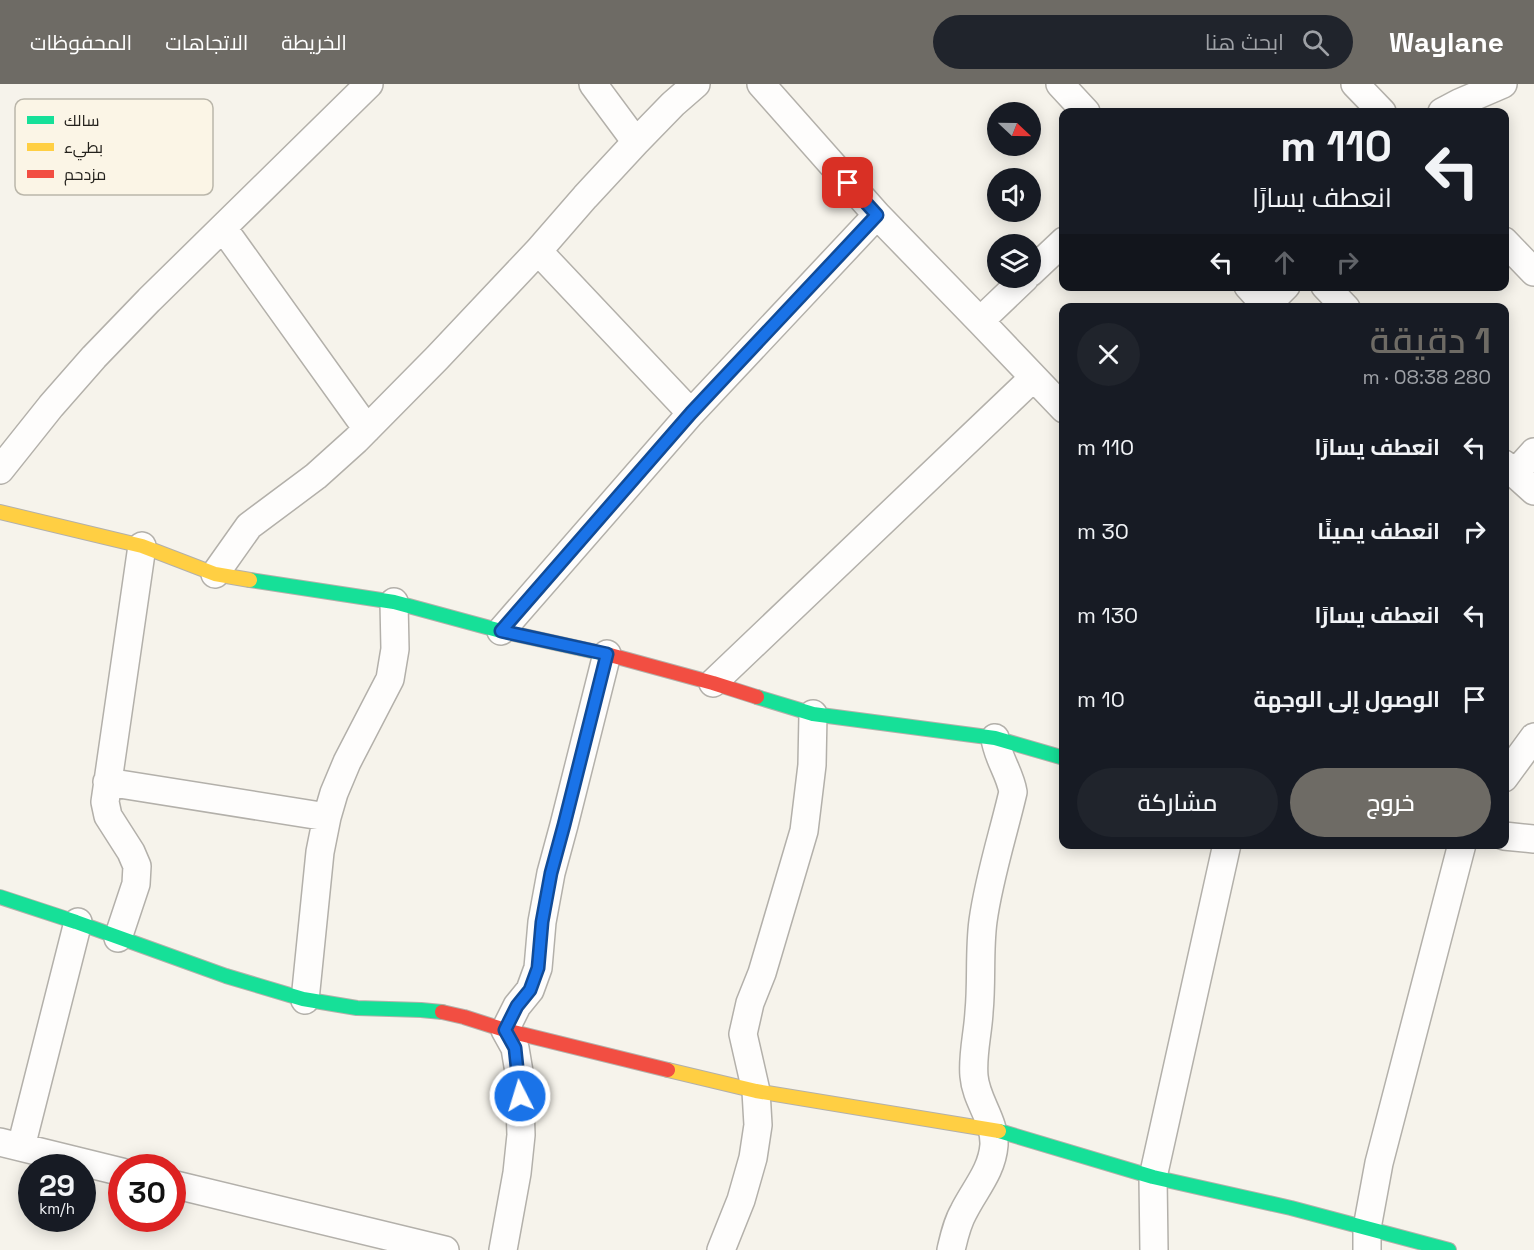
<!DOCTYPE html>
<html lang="ar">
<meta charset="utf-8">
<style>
body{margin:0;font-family:"Space Grotesk",Cairo,sans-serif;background:#20242c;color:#f1f3f6;direction:rtl;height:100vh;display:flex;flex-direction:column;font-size:22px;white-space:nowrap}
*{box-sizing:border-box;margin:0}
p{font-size:20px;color:#9ea1a6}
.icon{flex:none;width:33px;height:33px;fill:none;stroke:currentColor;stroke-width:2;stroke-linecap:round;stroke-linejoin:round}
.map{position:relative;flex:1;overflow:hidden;direction:ltr}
.panel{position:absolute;left:1059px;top:219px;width:450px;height:546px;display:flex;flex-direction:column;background:#171b24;border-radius:12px;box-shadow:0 3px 15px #0003;direction:rtl}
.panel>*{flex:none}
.hud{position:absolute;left:1059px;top:24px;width:450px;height:183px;border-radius:12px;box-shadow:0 3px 15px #0003;direction:rtl;background:#171b24;color:#f1f3f6;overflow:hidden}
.needle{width:39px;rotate:112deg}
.fabs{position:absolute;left:987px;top:18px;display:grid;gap:12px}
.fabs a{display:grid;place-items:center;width:54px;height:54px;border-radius:50%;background:#171b24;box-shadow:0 3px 15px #0003;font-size:30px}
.speed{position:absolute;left:18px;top:1070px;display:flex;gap:12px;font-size:30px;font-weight:700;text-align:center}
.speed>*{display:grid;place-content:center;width:78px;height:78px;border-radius:50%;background:#171b24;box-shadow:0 3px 15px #0003;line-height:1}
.speed small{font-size:15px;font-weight:400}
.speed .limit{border:9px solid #d22;background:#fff;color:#111}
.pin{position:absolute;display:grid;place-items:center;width:51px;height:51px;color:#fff;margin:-26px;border-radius:12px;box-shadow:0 3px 9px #0006}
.me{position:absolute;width:66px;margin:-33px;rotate:355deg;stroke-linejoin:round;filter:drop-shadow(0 0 4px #0008)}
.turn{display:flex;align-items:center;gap:21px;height:126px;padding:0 18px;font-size:27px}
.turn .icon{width:78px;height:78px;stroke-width:2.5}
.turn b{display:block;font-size:42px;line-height:51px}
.lanes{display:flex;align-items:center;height:57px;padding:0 18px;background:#0003;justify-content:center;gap:30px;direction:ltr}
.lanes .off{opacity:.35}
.round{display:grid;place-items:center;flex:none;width:63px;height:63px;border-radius:32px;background:#20242c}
.headline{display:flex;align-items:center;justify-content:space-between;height:102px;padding:0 18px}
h1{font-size:36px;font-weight:600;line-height:45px;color:#6e6b65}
.button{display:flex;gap:12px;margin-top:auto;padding:12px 18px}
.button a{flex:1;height:69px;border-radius:36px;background:#6e6b65;color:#fff;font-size:24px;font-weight:600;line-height:69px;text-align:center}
.button a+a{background:#20242c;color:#f1f3f6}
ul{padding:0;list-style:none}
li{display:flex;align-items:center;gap:18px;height:84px;padding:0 18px}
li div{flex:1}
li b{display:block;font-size:22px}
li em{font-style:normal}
header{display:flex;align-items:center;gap:36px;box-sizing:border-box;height:84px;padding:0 30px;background:#6e6b65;color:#fff}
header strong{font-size:28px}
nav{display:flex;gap:33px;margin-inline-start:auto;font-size:21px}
.search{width:420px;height:54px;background:#20242c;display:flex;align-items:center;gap:15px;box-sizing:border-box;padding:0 21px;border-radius:33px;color:#9ea1a6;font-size:22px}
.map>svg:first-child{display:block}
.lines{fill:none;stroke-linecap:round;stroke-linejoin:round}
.street-casing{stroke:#b3b0aa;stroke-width:30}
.fast-casing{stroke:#b3b0aa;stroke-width:16}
.slow-casing{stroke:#b3b0aa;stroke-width:16}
.jam-casing{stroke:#b3b0aa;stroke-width:16}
.street{stroke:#fefdfc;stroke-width:27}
.fast{stroke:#16e098;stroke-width:14}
.slow{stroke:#ffcf43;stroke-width:14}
.jam{stroke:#f24e42;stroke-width:14}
.route-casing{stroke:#114b97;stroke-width:15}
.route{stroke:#1a73e8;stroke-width:10}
.key{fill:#fbf5e6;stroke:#bab6aa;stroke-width:1.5}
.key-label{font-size:16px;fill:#24221d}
</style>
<header>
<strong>Waylane</strong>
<div class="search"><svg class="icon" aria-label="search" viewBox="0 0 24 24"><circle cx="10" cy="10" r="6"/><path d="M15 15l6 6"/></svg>ابحث هنا</div>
<nav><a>الخريطة</a><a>الاتجاهات</a><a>المحفوظات</a></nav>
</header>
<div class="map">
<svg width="1534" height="1166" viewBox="0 0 1534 1166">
<rect width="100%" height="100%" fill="#f6f3eb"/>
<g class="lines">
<defs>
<path id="street" d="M593,0L636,58
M761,0L877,131L980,237L1064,325
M1060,0L1086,28
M1355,0L1382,28
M1442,28L1459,19L1503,0
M223,144L367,345
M1504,157L1534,188
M538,167L691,329
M1030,189L1064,157
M1248,202L1266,222
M1325,202L1346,224
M1264,224L1286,202
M980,237L1025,194
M1504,380L1534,407
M0,386L51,322L94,273L149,216L369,0
M1515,389L1534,368
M215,490L249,442L316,392L356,356L437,274L538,167L585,113L636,58L673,20L696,0
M501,547L691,329L877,131
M713,599L1033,294
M1504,694L1534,653
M107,698L327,733
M1504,752L1534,755
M118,854L136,800L137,782L131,768L108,732L105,718L142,462
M305,916L320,768L327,733L334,709L347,678L390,595L395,565L394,518
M0,1058L122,1088
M21,1063L78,838
M172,1100L445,1166
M503,1166L517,1089L521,1051L519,988L515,964L505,946L517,922L530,906L538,884L542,838L551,789L564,741L607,570
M721,1166L741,1116L753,1074L758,1041L756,1007L743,950L750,919L762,889L804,747L812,681L813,630
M951,1166C954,1153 957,1139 964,1127C975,1105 992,1087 994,1061C995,1036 976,1017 974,992C972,971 978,949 979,928C982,898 979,867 983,837C989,793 1003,751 1013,708C1010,689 997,673 995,654
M1154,1166L1153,1093L1227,760
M1367,1166V1144L1379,1079L1462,760"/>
<path id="fast" d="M250,496L394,518L501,547L610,571
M757,613L813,630L995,654L1064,674
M0,813L76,838L226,892L303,915L357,924L421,926L442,928
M999,1047L1153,1093L1291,1124L1449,1166"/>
<path id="slow" d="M0,428L142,462L215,490L250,496
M668,986L756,1007L999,1047"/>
<path id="jam" d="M610,571L713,599L757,613
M442,928L464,933L505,946L668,986"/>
</defs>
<use href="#street" class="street-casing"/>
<use href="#fast" class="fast-casing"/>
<use href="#slow" class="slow-casing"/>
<use href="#jam" class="jam-casing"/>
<use href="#street" class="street"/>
<use href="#fast" class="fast"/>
<use href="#slow" class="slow"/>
<use href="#jam" class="jam"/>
</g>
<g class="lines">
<defs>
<path id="route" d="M520,1012L515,964L505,946L517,922L530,906L538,884L542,838L551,789L564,741L607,570L501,547L691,329L877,131L848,99"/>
</defs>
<use href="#route" class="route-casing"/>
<use href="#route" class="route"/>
</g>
<rect x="15" y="15" width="198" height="96" rx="9" class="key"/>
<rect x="27" y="32" width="27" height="8" fill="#16e098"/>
<rect x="27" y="59" width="27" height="8" fill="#ffcf43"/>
<rect x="27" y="86" width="27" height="8" fill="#f24e42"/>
<g class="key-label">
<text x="64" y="42">سالك</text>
<text x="64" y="69">بطيء</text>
<text x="64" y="96">مزدحم</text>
</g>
</svg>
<div class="fabs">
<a><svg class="needle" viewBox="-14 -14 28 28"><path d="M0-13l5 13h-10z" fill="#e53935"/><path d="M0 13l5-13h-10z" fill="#9ea1a6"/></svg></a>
<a><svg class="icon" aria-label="sound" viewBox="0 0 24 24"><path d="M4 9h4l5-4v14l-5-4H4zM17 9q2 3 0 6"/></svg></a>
<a><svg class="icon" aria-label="layers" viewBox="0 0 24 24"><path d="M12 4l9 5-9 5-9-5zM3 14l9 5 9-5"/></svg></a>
</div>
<div class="speed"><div>29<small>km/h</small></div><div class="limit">30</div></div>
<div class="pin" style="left:848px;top:99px;background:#d93025"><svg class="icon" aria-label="arrive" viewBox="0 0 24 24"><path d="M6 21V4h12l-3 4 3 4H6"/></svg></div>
<svg class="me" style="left:520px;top:1012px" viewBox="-20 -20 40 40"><circle r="17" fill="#1a73e8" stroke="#fff" stroke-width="3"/><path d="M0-11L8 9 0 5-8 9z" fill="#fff"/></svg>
<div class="hud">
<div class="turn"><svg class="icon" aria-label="left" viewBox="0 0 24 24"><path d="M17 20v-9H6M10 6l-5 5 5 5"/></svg><div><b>110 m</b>انعطف يسارًا</div></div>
<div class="lanes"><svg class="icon" aria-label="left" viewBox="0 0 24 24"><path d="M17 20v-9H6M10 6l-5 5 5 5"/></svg><svg class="icon off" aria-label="ahead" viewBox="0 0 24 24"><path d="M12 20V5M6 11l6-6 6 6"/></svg><svg class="icon off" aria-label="right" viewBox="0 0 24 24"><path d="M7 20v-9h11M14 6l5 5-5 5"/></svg></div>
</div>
<section class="panel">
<div class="headline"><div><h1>1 دقيقة</h1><p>280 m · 08:38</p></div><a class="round"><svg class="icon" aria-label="close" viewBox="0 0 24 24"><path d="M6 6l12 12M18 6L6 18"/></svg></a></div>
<ul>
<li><svg class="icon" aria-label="left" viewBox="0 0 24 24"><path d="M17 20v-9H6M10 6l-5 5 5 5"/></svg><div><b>انعطف يسارًا</b></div><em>110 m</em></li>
<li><svg class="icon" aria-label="right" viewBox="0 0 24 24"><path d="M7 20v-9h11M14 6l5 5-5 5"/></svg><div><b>انعطف يمينًا</b></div><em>30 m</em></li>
<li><svg class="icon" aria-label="left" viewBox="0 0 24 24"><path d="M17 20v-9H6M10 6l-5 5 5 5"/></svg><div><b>انعطف يسارًا</b></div><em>130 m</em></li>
<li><svg class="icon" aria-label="arrive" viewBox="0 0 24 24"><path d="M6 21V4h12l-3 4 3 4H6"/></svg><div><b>الوصول إلى الوجهة</b></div><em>10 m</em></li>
</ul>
<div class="button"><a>خروج</a><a>مشاركة</a></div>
</section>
</div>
